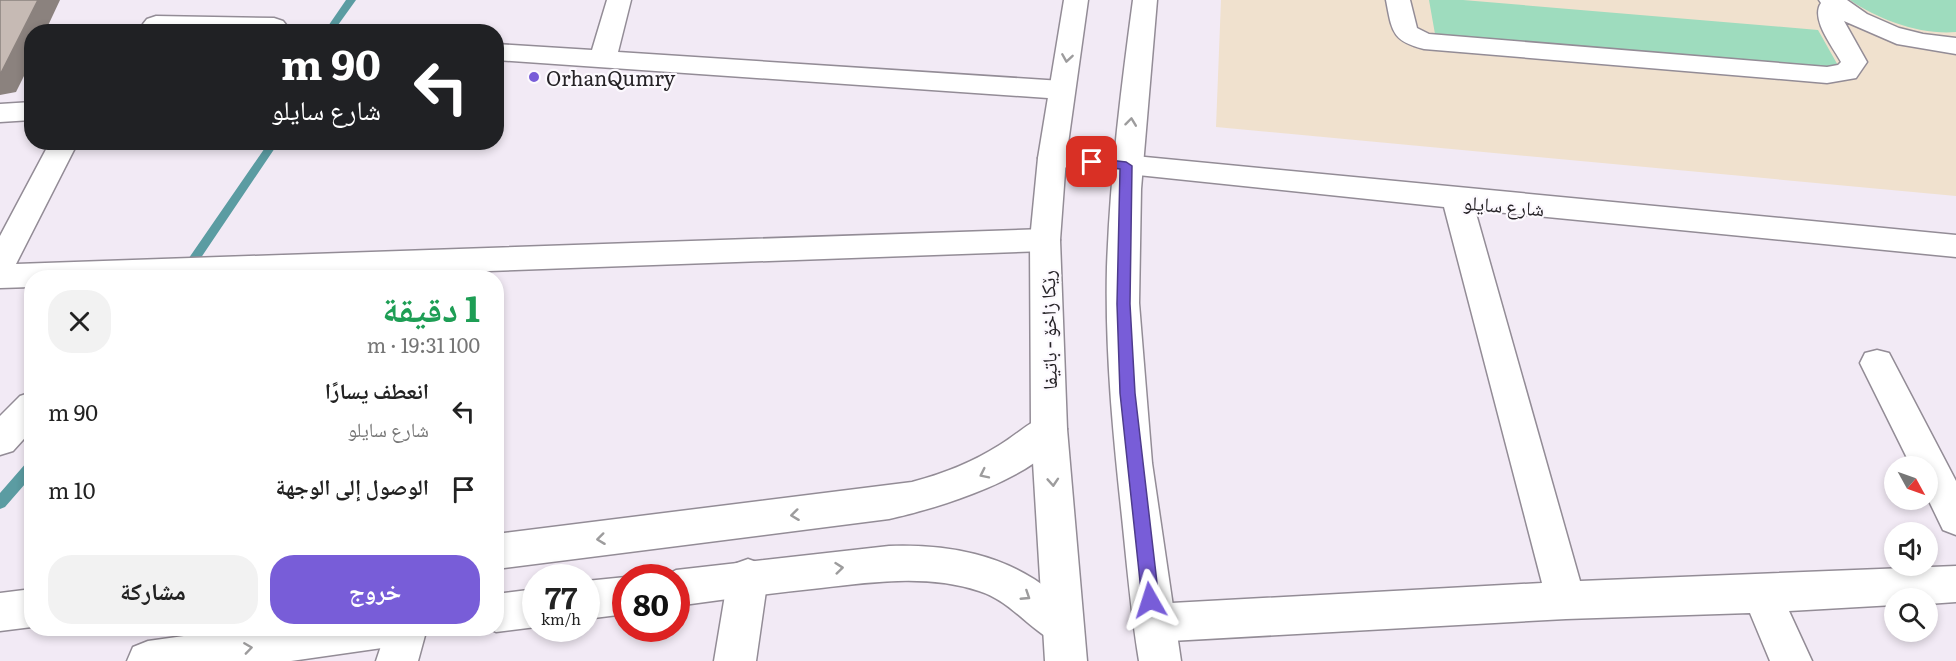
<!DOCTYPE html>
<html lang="ar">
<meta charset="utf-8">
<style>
body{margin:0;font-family:Literata,"Noto Naskh Arabic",serif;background:#f2f2f2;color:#222;direction:rtl;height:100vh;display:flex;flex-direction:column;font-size:22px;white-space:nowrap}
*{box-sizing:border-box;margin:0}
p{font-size:20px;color:#767676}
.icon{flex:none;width:33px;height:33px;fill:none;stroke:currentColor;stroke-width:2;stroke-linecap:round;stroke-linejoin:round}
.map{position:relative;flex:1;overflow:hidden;direction:ltr}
.side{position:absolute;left:24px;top:270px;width:480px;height:366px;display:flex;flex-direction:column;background:#fff;border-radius:24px;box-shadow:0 3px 9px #0003;direction:rtl}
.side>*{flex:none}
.guide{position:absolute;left:24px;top:24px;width:480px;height:126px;border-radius:24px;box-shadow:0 3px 9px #0003;direction:rtl;background:#202124;color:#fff;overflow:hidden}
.needle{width:39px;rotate:130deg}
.buttons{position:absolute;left:1884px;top:456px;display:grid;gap:12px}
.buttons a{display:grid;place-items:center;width:54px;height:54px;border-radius:50%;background:#fff;box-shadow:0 3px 9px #0003;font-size:30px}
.speed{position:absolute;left:522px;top:564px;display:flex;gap:12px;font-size:30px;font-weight:700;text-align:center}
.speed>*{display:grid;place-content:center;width:78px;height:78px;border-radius:50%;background:#fff;box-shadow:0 3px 9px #0003;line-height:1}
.speed small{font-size:15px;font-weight:400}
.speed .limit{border:9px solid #d22;background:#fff;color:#111}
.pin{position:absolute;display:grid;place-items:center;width:51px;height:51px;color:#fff;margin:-26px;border-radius:12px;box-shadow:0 3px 9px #0006}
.me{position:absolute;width:66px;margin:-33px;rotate:354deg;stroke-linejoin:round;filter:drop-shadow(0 0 4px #0008)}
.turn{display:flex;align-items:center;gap:21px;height:126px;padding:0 24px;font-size:27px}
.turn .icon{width:78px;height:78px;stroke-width:2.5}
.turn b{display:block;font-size:42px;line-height:51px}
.round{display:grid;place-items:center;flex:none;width:63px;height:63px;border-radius:24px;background:#f2f2f2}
.headline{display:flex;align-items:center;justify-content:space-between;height:102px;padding:0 24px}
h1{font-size:36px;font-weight:700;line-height:45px;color:#1e9e55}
.action{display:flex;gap:12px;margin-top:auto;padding:12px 24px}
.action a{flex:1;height:69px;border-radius:24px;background:#785dd8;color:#fff;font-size:24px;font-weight:700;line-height:69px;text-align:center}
.action a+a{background:#f2f2f2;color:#222}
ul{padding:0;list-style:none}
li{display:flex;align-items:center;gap:18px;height:78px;padding:0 24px}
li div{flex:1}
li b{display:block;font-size:22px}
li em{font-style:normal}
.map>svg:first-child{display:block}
.industrial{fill:#f0e1ce}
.green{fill:#9edcbe}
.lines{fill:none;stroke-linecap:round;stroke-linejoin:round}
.stream{fill:#5b9ca2;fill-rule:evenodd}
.minor-casing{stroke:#938c96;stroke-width:3}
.major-casing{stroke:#938c96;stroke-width:3}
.highway-casing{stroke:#938c96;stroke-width:3}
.minor{fill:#fff;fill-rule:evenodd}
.major{fill:#fff;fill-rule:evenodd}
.highway{fill:#fff;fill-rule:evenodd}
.shaded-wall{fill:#8b827e}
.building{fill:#c6bab4;stroke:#8b827e;stroke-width:1.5}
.oneway{stroke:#9d9c9d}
.route{fill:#785dd8;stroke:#4e3c8c;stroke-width:1.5}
.poi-dot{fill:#785dd8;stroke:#fcf9fe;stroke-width:2}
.labels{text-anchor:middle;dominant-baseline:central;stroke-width:4.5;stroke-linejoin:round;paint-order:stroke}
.poi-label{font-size:20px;fill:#252226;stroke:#fcf9fe;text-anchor:start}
.street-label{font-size:20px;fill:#252226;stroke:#fcf9fe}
</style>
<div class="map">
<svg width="1956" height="661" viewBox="0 0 1956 661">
<rect width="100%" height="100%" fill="#f2eaf5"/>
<path class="industrial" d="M1221,0H1956V196L1216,127Z"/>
<path class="green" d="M1429,0H1463L1818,30L1840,69L1435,34Z
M1850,0H1956V32C1920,35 1879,20 1850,0Z"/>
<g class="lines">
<path class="stream" d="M346,0H356L333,32H324Z
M269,142H279L190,274H182L180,271L182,268Z
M32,461V476L5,507L0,509V493L27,462Z"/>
<defs>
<path id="minor" d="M607,0H631L618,52L1062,81L1072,84L1075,90L1072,96L1062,99L496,60V44L592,50Z
M1386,0H1410L1417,28L1429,34L1827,67L1838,65L1841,62C1833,47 1810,19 1821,3L1819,0H1847L1867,14L1899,28L1923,34L1956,38V54L1897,44L1844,21L1867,62L1856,78L1827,83L1424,49C1391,41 1392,30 1386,0Z
M156,16L274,18L283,21L287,26L283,32L147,29L143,24L147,19Z
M32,102V120L0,122V104Z
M50,142H78L16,264L1045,229L1056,232L1060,240L1056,248L1045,251L293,278H32V287L0,288V236Z
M1052,148L1956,235V257L1475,210L1580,581L1956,566V602L1928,604V598H1894V605L1789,611L1812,661H1770L1750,613L1566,619L1153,642L1139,637L1133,623L1139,609L1153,604L1542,583L1444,207L1042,165L1038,158L1042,151Z
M1877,350L1889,353L1956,481V535L1943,530L1928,499V466H1911L1860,363L1865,353Z
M32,392V430L13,451L0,455V416L20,396Z
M748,559L762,564L768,577L756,661H714L728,577L734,564Z
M387,628H427L418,661H376Z"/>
<path id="major" d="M1049,414L1062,419L1067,429C1043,477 938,508 889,519L496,569V534L912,482C942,474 971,463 998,446C1015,436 1030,421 1049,414Z
M889,546C948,544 1005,554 1052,592C1065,602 1075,611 1082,626L1076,640L1062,645C1031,633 1012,601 979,591C928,574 873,582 821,588C773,593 725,599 676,606V578H661L676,570Z
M626,577L628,578H626V614L586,619V581Z
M32,589V627L0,631V593Z
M536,589V627L496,632L487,628H496V594Z
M241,628H409L403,642L389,647L291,661H127L133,647L148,641Z"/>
<path id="highway" d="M1064,0H1088L1066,158L1060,240L1067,429L1087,661H1045L1031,429L1030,240L1038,158Z
M1133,0H1157L1141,189L1139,303L1152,463L1181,661H1139C1131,613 1127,565 1122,517C1113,434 1105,351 1107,267C1110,178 1121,89 1133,0Z"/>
</defs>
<use href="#minor" class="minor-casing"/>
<use href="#major" class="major-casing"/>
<use href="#highway" class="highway-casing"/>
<use href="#minor" class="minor"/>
<use href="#major" class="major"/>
<use href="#highway" class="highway"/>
</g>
<path class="shaded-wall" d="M38,0H60L45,32H32V60L16,92L0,95V75Z"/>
<path class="building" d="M0,0H38L0,75Z"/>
<defs><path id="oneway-chevron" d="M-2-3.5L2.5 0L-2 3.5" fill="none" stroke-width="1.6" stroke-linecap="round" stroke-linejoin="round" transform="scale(1.5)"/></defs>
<g class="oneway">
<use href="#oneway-chevron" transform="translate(1067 58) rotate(99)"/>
<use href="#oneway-chevron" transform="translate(1131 122) rotate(-83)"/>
<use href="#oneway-chevron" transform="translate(984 474) rotate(154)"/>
<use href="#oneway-chevron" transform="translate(1053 482) rotate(86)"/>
<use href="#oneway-chevron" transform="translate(795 515) rotate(173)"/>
<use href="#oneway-chevron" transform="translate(601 539) rotate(173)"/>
<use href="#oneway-chevron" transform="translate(839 568) rotate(-6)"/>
<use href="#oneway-chevron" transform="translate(1026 596) rotate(33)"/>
<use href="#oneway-chevron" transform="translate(248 648) rotate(-8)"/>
</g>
<path class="route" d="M1092,158L1126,162L1132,166L1130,304L1135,393L1159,600L1156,606L1150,608L1145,606L1142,600L1120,393L1117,304L1120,169L1088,165L1086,162Z"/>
<circle class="poi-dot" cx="534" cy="77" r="6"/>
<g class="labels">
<g class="poi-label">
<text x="546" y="77">OrhanQumry</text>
</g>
<g class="street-label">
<text transform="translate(1504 204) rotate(5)">شارع سايلو</text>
<text transform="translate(1047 330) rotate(-91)">رێکا زاخۆ - باتیفا</text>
</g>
</g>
</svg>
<div class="buttons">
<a><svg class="needle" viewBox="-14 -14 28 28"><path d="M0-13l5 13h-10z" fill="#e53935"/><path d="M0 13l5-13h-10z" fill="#767676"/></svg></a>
<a><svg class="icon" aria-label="sound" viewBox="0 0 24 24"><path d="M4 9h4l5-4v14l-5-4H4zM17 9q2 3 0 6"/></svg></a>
<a><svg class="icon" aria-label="search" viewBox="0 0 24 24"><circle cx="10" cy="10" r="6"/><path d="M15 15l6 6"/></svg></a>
</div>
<div class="speed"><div>77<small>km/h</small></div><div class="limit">80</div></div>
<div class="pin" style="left:1092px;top:162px;background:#d93025"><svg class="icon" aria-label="arrive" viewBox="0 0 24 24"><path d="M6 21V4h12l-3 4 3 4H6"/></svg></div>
<svg class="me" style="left:1150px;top:600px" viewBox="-20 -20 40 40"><path d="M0-17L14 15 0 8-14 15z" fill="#785dd8" stroke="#fff" stroke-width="4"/></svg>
<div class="guide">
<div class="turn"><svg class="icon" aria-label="left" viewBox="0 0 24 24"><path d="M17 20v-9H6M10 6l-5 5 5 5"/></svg><div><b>90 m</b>شارع سايلو</div></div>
</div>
<section class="side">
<div class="headline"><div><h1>1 دقيقة</h1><p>100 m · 19:31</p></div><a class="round"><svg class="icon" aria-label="close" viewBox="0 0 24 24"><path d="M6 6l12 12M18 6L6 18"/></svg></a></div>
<ul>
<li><svg class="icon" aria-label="left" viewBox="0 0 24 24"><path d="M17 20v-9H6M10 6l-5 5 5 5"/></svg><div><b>انعطف يسارًا</b><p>شارع سايلو</p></div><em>90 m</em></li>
<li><svg class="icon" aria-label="arrive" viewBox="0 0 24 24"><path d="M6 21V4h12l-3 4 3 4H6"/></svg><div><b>الوصول إلى الوجهة</b></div><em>10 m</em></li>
</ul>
<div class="action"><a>خروج</a><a>مشاركة</a></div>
</section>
</div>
